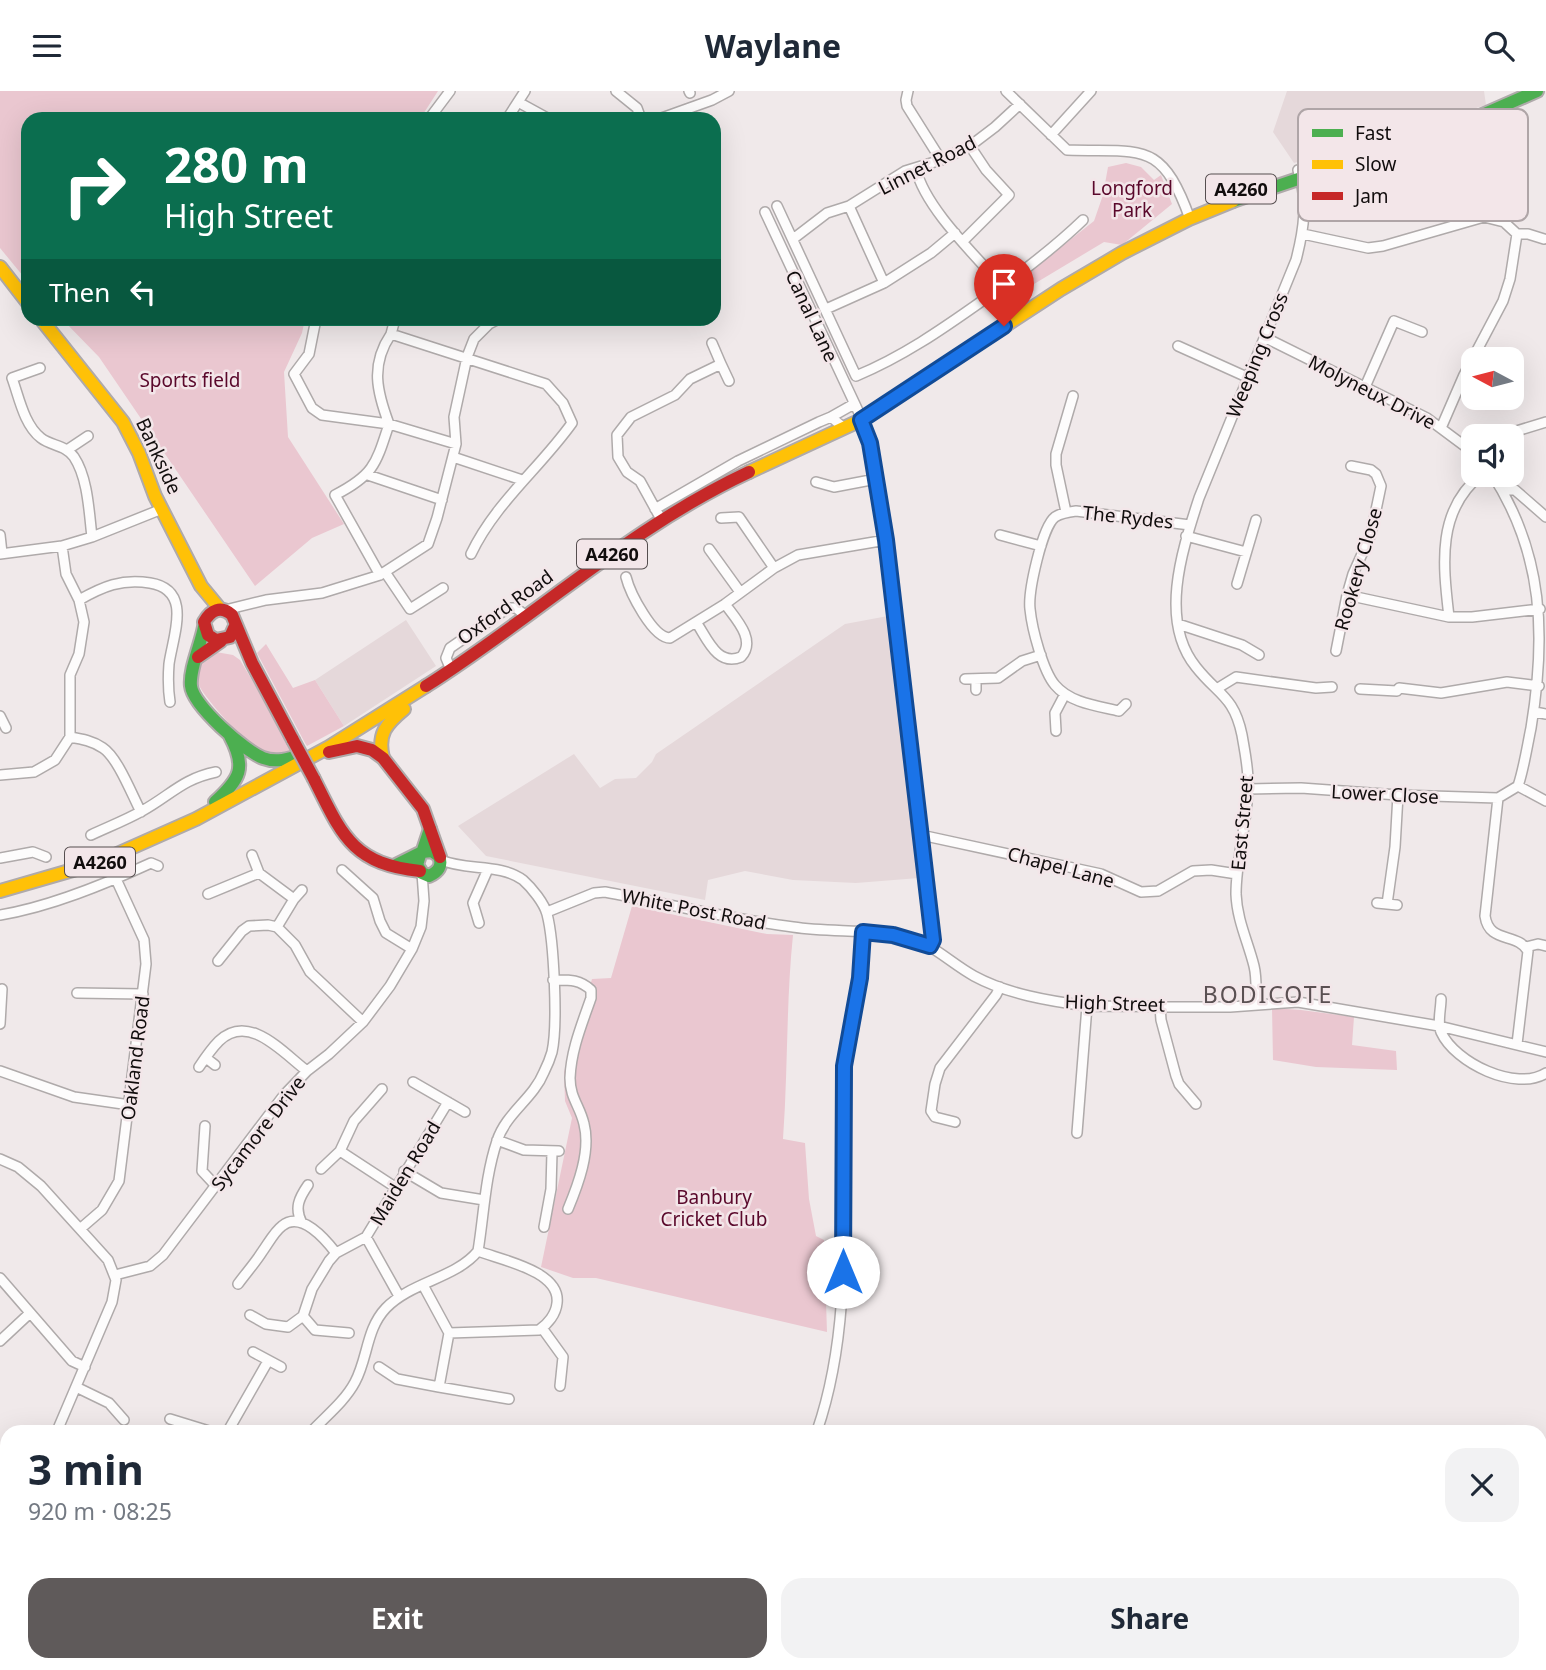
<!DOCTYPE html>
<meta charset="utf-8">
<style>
body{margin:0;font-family:"Noto Sans",sans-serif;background:#f2f2f3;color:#1f2937;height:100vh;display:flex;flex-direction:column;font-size:26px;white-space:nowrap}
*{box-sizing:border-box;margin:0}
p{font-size:23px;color:#747a83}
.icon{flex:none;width:38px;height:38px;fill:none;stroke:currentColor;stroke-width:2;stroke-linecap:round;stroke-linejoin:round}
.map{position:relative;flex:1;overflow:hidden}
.side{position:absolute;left:0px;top:1334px;width:1547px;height:247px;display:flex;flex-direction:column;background:#fff;border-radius:21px 21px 0 0;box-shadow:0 7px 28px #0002}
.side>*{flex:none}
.guide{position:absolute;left:21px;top:21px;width:700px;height:214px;border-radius:21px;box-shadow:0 7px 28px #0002;background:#0b6e4f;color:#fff;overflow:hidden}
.needle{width:46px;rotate:277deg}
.fabs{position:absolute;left:1461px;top:256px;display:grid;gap:14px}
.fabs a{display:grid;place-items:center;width:63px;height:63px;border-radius:14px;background:#fff;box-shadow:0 7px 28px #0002;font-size:35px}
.pin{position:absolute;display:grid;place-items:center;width:60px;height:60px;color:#fff;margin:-72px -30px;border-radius:50% 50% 50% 0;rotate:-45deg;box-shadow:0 0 7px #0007}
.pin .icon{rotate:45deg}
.me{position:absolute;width:77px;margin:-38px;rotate:0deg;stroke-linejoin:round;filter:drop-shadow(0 0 5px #0008)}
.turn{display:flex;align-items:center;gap:24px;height:147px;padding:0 28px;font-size:32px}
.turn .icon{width:91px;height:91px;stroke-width:2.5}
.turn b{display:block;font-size:49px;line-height:60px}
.then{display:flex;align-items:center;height:66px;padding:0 28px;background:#0003;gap:14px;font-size:26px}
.round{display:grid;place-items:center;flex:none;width:74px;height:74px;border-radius:21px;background:#f2f2f3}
.head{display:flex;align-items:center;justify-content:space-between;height:119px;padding:0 28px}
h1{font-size:42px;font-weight:700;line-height:52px}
.button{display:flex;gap:14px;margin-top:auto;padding:14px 28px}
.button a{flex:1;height:80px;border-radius:21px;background:#5f5a5a;color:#fff;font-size:28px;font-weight:700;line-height:80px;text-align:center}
.button a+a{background:#f2f2f3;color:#1f2937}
header{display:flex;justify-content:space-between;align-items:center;height:91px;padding:0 28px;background:#fff;font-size:32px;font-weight:700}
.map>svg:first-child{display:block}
.built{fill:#e5d8da}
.green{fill:#eac7d0}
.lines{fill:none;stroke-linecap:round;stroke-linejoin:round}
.street-casing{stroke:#afaaaa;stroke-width:12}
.fast-casing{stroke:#afaaaa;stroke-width:16}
.slow-casing{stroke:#afaaaa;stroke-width:16}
.jam-casing{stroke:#afaaaa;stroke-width:16}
.street{stroke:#fdfcfc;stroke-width:9}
.fast{stroke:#4caf50;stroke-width:12}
.slow{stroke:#ffc107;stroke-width:12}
.jam{stroke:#c62828;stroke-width:12}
.jam-bridge-casing{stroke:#afaaaa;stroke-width:16;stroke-linecap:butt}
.jam-bridge{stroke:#c62828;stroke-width:12}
.route-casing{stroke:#114b97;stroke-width:18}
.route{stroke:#1a73e8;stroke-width:12}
.labels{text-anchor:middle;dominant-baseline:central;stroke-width:5;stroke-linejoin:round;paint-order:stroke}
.shield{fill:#f3e6e9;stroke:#554e4f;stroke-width:2}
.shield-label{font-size:18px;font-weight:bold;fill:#110d0d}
.street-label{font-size:19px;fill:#110d0d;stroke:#f3e6e9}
.park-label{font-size:19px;fill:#5a082b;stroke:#f3e6e9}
.quarter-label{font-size:23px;letter-spacing:2px;fill:#5a5052;stroke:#f3e6e9}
.key{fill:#f3e6e9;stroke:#afa5a7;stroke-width:2}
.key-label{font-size:19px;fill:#110d0d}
</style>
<header><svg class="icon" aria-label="menu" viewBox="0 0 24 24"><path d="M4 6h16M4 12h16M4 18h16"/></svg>Waylane<svg class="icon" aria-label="search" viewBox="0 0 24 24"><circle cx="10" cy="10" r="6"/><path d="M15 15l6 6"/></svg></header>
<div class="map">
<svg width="1546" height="1579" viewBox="0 0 1546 1579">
<rect width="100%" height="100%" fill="#f0e9ea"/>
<path class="built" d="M1287,0H1484L1486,14L1294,72L1273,41Z
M888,525L919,787L856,792L793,789L745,780L708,789L705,809L486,765L458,735L574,663L600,697L615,688L636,687L652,671L656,663L845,533Z
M406,529L436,575L344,635L315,589Z"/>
<path class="green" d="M0,0H438L420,28H28V191L0,157Z
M1126,72L1141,76L1154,89L1161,84L1172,113L1122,154L1104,151L1024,199H1011L1009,197L1094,130L1103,104L1108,76Z
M62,228H305L302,242L284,281L288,346L344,433L312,447L255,495L99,266Z
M266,553L293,597L315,589L344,635L307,655L305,652L257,562Z
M216,561L233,564L240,569L294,659C286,663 272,667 262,662C250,657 203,606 199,594C196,584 200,576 203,567Z
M632,815L767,843L793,844C786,912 788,980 783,1048L805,1052L809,1108L816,1145L824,1149L827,1241L596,1187H573L541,1176L572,1027L565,1010L564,981L592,888L611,887Z
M1272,917L1301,919L1354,926L1352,954L1396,960L1397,979L1316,976L1273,969Z
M82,1573H213L223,1579H97Z"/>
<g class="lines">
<defs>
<path id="street" d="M616,0L637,17L641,28
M689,0L690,2
M908,0L906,9L907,15L941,69
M1006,0L1067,59C1141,62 1161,47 1190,128
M518,11L549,28
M429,28L450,0
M507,28L525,0
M659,28L712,9L729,0
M1051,44L1091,0
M916,78C925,117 976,165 1003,196
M777,115L856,285C902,266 941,239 982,210C1017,185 1052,159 1083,129
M849,115L884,192
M765,121L867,339L870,352C895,515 914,679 932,843L930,855
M1303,143L1368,157L1383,155L1484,126L1504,131L1517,143L1510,188L1503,210L1464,284L1441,337
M1517,143H1528L1544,148
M793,148L827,122L849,115L905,80L941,69L970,55L995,36L1020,13
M963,150L1009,104L986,79L970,55
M826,218L884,192L931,162L955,142
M316,228L309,263L294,283L312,317L322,324L389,333C377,301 370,274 391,243L546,293L563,312L572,332C540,377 495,412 471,463
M391,243L395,228
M1266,247L1427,327L1474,362
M1178,255L1249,287
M721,273L729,290
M40,277L12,287C19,306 24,334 41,347C51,355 66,354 74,366C88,387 89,421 92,446
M1365,296L1394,230L1422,241
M831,326L854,313
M1510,342L1546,331
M67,359L88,345
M453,366L522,389
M1482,383C1436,419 1443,474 1449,526H1472L1540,518
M1492,383C1544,463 1546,546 1531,637C1527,656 1524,677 1518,695
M368,384L442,409
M816,391L834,396L876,388
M1501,398L1515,399L1546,426
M655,418L738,370L819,331L831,326L844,337
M1066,421L1056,374V363L1073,305
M721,427L739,426L774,477
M662,430L640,390L627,381L618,366L617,344L631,326L675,304L690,288L721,273L712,252
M0,444L2,462
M1000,444L1041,455
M1186,445L1246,461
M709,458L740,501
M0,463L62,455L92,446L162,418
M385,481L410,518L443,497
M380,484L335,404C374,384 376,373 389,333L456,353
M626,486C630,502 653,547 670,547L725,513L774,477L798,464L886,449
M1237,493L1256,429
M1347,504L1449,526
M79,509C102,496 122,487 150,492C193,499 173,544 169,573C168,586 168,598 170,611
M225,519L266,509L322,502L380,484L428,453L437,427L456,353L454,326L467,266L474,248L489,233L499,228
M696,531C707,547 717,576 741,566C757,549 735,527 725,513
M1178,533L1242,554L1259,564
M1336,560L1347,504L1353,483L1371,443L1381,395L1376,383L1371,379L1351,375
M451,579L446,567L450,557L508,517H516L526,525
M965,588L998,587L1022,570L1041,564
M1218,597L1236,586L1316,597L1332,596
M1360,598L1397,600L1399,597L1441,602L1507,591L1539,595
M976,599V588
M1126,613L1119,620C1098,615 1070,612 1055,594C1043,580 1032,538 1030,518C1028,501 1042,436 1055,426C1061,422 1068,421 1076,420L1190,434
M1535,621L1546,623
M0,625L6,637
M1056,640L1055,622L1065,603
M70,646C82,648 93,650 103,657C118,667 132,704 141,721
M0,684L34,681L55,669L70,646V584L79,563L84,531L79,509L66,483L62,455
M1518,695L1546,710
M1248,698L1301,697L1398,704L1498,707L1518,695
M1498,707L1485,825C1489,853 1517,841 1528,860L1517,953
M91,744C108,736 126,729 142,720C171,704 182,688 216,681
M921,744L1101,783L1141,801L1158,800L1193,780L1211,779L1237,783
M252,764L259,782
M0,767L33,761L46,766
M342,779L373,807L380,830L386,842L412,858
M208,803L259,782L294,808L277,836
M294,808L302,799
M1377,812L1397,814
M1387,813L1395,756L1398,704
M547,821L594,802L605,801C668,813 730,828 793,836C832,842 872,837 910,847C934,854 952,873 974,885C1007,903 1049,910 1087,915L1230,916L1298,911L1439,935L1546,961
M0,824C50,816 105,793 151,772L158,775
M479,832L473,812L488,778
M1526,856L1538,853L1546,855
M218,870L242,840L249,835L268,834L277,836L295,854L310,881L363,931
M553,889C569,889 579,888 591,899V907C582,933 571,959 570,987C570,1007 580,1015 584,1033C591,1060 578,1094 568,1118
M77,902L143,903
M1441,908C1441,918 1437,932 1441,941C1455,972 1516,1001 1546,982
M1256,913C1256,901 1257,887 1254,875C1248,851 1237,829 1236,803C1236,768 1247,733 1248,697C1249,679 1245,662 1242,644C1234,605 1218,604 1196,576C1158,529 1183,457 1199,407L1296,169C1304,138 1308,110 1298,79
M1160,915L1161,929L1176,985L1179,993L1196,1013
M0,933L2,898
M206,967L215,974
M199,976C205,967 212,957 219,950C249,921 283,962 307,980
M0,980L74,1006L130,1014
M413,991L465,1021
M955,1031L935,1026L931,1020L935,993L940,977L996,904L1000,896
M205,1035L202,1080L216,1095
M1077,1042L1087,915
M497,1049L524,1059L559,1060
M340,1060L395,1096
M0,1068L18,1076L41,1095L108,1169L116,1189L112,1211L57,1340
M321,1078L340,1060L354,1030L382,998
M404,1080L441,1102L484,1109
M302,1132C294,1117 299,1107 308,1094
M544,1136L551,1098L552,1061
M80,1138L102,1119L119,1090L146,873L144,849L116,788
M366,1146L399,1205
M115,1184L150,1175L163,1164L284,1004L307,980L329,963L363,931L390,895L412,858L421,836L424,810L422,782
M0,1187L72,1270L85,1276
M238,1193C246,1182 255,1172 262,1161C268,1153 274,1141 282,1135C301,1119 326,1149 336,1162
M250,1224L266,1233L288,1236L303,1225L312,1198L329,1170L336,1162L366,1146L448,1011
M303,1225L315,1239L349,1242
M542,1237L563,1266L560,1295
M449,1242L539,1239C548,1233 556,1223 557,1212C561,1180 501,1169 478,1160
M0,1250L30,1222
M253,1261L281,1276
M379,1276L397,1288L439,1296L449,1242L423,1194
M76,1296L109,1312L124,1329
M439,1296L509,1308
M170,1328L209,1340
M228,1340L268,1270
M312,1340C326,1325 345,1310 355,1291C368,1267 366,1238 386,1217C411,1191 456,1187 478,1160C484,1123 485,1086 497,1050C506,1022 533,1008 544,981C547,975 550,968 552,961C558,934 554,850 547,823C544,812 532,797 523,789C500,772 466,780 441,769
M817,1340C857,1223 839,1099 844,977C845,952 853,928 857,904C862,883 861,862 863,841
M0,1422L7,1427
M0,1466L7,1456
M742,1579L743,1573"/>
<path id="fast" d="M1233,110L1464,32L1537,0
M204,536C201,553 189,579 191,595C193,615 245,660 263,667C276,672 289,668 301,664
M215,711C240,688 247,677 230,645
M422,762L430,738
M394,775L422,761L432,760L439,765C443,775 438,781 429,785L422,782L417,774L420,764"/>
<path id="slow" d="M0,176L28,212
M41,228L123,331L139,362L155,405L201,495L220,518
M749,381L861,329L1061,198L1122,162L1189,128L1233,110
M383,667C377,643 386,633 404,618
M0,800L97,772L196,728L329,656L426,595"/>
<path id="jam" d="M235,535L230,546L216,549L208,544L204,531C211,519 221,514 232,524L252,572L293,649
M198,566L221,550
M426,595C535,526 631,436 749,381
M329,661L357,655L372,659L383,667L423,718L440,766
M314,688C342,744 352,773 420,780"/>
</defs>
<use href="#street" class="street-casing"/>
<use href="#fast" class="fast-casing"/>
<use href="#slow" class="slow-casing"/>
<use href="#jam" class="jam-casing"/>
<use href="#street" class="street"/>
<use href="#fast" class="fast"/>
<use href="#slow" class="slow"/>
<use href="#jam" class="jam"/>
<defs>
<path id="jam-bridge" d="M293,649L314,688"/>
</defs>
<use href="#jam-bridge" class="jam-bridge-casing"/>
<use href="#jam-bridge" class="jam-bridge"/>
</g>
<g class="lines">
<defs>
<path id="route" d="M843,1181L844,975L860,887L863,841L893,844L930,855L933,849L886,449L870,352L861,329L1004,235"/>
</defs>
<use href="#route" class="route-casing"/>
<use href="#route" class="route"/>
</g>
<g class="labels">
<g class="shield">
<rect x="1206" y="83.5" width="70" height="29" rx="5"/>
<rect x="577" y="448.5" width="70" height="29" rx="5"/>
<rect x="65" y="756.5" width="70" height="29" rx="5"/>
</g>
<g class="shield-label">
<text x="1241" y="98">A4260</text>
<text x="612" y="463">A4260</text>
<text x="100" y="771">A4260</text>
</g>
<g class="street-label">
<text transform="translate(927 74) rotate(-27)">Linnet Road</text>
<text transform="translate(812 225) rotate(65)">Canal Lane</text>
<text transform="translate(1257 264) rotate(-68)">Weeping Cross</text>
<text transform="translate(1372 301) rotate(27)">Molyneux Drive</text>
<text transform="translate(159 365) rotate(65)">Bankside</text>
<text transform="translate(1128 426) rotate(6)">The Rydes</text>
<text transform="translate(1358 478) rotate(-74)">Rookery Close</text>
<text transform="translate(505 516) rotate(-36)">Oxford Road</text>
<text transform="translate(1385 703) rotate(3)">Lower Close</text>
<text transform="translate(1242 732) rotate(-85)">East Street</text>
<text transform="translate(1061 776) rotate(15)">Chapel Lane</text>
<text transform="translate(694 818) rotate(11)">White Post Road</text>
<text transform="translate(1115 912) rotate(2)">High Street</text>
<text transform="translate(135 967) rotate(-83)">Oakland Road</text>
<text transform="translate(258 1042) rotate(-52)">Sycamore Drive</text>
<text transform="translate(405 1082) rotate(-59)">Maiden Road</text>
</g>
<g class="park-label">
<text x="1132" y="97">Longford<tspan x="1132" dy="22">Park</tspan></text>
<text x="190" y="289">Sports field</text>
<text x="714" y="1106">Banbury<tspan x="714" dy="22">Cricket Club</tspan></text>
</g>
<g class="quarter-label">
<text x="1268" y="903">BODICOTE</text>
</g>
</g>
<rect x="1298" y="18" width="230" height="112" rx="10" class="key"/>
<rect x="1312" y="38" width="31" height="8" fill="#4caf50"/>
<rect x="1312" y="69" width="31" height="9" fill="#ffc107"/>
<rect x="1312" y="101" width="31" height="8" fill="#c62828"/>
<g class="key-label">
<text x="1355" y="49">Fast</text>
<text x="1355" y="80">Slow</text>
<text x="1355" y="112">Jam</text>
</g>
</svg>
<div class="fabs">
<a><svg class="needle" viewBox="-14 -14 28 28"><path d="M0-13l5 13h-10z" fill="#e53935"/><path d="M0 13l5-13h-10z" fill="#747a83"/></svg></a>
<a><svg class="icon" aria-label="sound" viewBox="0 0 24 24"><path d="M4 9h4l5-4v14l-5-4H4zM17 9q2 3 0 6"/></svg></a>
</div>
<div class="pin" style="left:1004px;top:235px;background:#d93025"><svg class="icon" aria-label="arrive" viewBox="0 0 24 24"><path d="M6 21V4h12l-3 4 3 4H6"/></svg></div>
<svg class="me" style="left:843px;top:1181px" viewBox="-20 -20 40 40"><circle r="19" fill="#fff"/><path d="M0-13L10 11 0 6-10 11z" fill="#1a73e8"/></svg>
<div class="guide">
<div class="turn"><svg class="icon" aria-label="right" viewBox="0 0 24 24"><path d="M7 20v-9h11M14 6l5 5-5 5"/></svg><div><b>280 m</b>High Street</div></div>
<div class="then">Then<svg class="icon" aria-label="left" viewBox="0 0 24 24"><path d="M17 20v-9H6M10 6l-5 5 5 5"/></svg></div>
</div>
<section class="side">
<div class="head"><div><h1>3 min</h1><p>920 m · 08:25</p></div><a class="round"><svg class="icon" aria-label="close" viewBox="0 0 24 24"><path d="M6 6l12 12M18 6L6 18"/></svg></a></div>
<div class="button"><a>Exit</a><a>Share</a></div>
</section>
</div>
